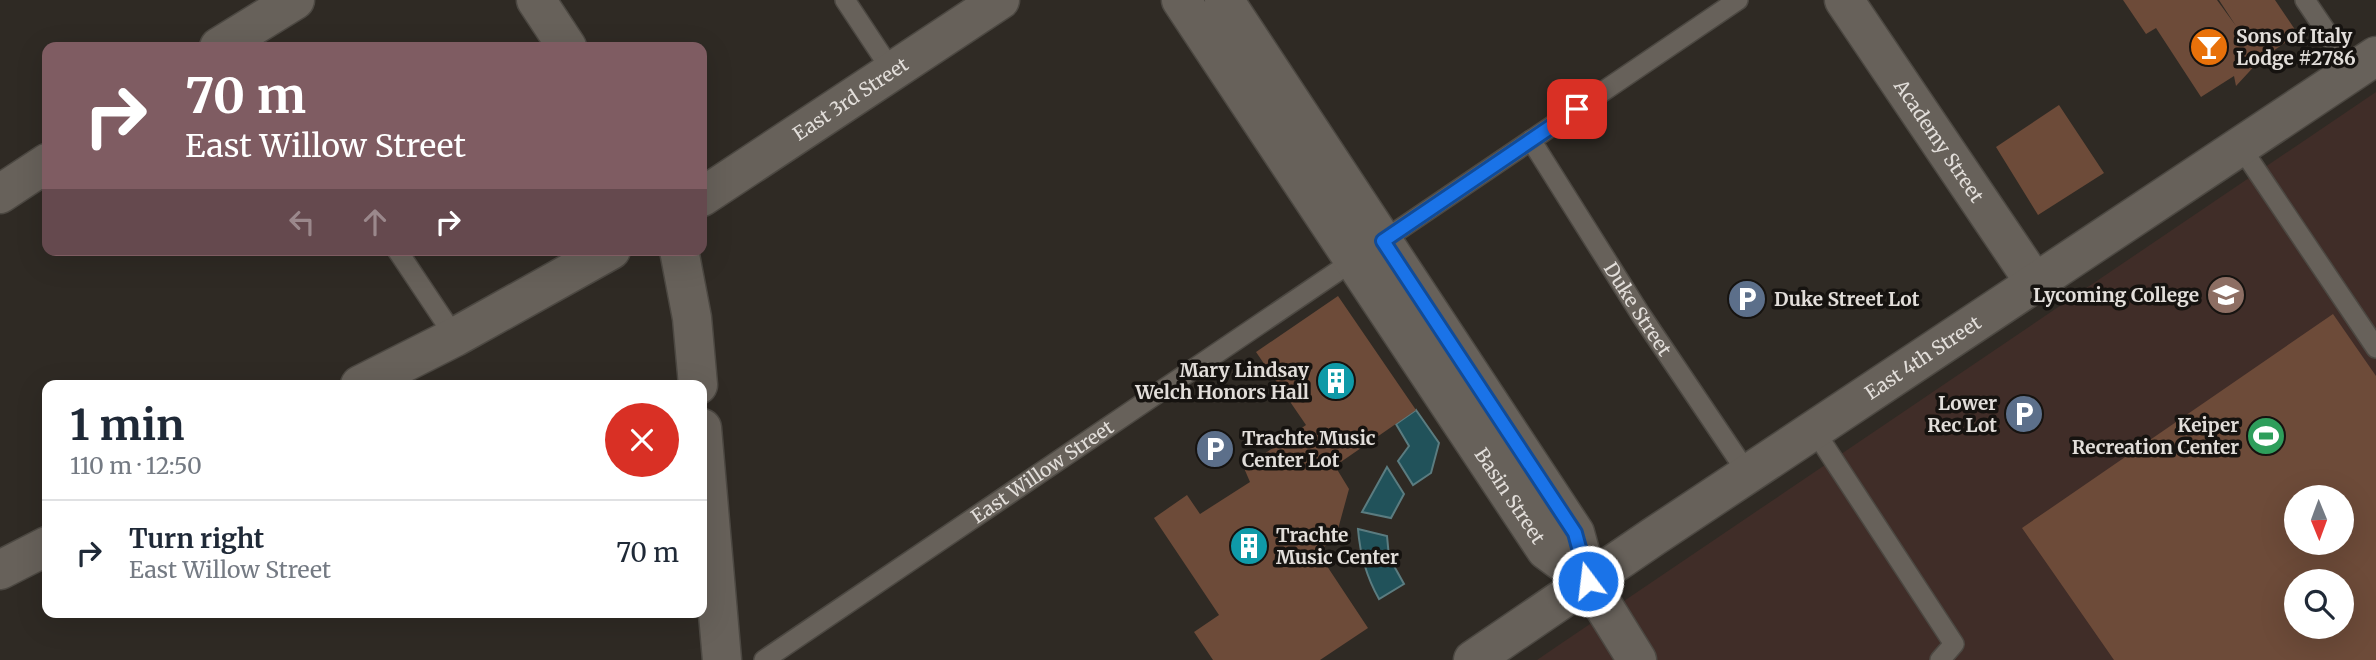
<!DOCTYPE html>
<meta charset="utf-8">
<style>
body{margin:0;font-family:Merriweather,serif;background:#f6f6f7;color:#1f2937;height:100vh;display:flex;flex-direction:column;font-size:26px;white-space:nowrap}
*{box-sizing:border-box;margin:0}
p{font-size:23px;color:#747a83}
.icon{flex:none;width:38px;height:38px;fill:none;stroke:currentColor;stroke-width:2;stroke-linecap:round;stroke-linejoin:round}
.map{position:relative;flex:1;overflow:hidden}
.side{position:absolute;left:42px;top:380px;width:665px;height:238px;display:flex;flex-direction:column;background:#fff;border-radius:14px;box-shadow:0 7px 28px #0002}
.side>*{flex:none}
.top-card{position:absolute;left:42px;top:42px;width:665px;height:214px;border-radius:14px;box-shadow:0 7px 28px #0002;background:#7f5c62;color:#fff;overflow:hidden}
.needle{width:46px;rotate:179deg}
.controls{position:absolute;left:2284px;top:485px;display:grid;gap:14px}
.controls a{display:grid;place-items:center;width:70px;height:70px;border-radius:50%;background:#fff;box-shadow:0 7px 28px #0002;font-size:35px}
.pin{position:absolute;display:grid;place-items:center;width:60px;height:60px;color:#fff;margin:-30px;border-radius:14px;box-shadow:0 4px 10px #0006}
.me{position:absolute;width:77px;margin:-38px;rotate:345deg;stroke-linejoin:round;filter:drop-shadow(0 0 5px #0008)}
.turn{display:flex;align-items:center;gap:24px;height:147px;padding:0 28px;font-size:32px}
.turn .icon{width:91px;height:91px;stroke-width:2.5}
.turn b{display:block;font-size:49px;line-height:60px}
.lanes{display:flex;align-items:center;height:66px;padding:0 28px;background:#0003;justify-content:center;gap:35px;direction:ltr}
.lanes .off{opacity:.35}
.round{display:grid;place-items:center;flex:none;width:74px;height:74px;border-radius:37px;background:#f6f6f7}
.headline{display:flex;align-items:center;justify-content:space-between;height:119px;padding:0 28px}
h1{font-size:42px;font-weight:700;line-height:52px}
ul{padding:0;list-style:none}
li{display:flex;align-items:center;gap:21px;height:105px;padding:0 28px;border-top:2px solid #e0e1e3}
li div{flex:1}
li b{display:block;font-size:26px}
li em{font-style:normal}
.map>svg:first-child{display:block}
.education{fill:#402d28;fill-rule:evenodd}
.water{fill:#21525a;stroke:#5b7c80;stroke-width:2}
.building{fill:#6d4b39;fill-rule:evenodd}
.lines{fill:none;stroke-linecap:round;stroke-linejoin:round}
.lane-casing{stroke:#4c4842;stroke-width:22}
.street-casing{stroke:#4c4842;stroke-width:41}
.secondary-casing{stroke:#4c4842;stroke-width:41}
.lane{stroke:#67615a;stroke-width:19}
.street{stroke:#67615a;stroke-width:38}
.secondary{stroke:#67615a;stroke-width:38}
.route-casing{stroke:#114b97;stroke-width:18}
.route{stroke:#1a73e8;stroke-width:12}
.labels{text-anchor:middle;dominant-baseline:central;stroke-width:7;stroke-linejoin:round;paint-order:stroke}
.poi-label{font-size:19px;font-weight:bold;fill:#e2deda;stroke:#161310;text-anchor:start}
.street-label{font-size:19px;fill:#e2deda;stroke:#161310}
</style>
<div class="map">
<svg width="2376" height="660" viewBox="0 0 2376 660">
<rect width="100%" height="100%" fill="#2f2a24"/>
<path class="education" d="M2376,92V660H1537L1556,647ZM2296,497H2342V542H2296ZM2296,581H2342V626H2296Z"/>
<path class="water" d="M1416,410L1439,443L1431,473L1413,485L1398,461L1409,446L1396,424Z
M1387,467L1404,494L1391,518L1362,512Z
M1358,529L1387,536L1389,557L1404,584L1379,599C1366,576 1360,555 1358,529Z"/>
<path class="building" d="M2123,0H2217L2236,26L2219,0H2275L2298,34L2260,60L2236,86L2234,76L2201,97L2156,28L2146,34Z
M2059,105L2104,173L2038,215L1996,147Z
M1338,296L1416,410L1335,466L1349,489L1335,540L1317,551L1368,628L1320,660H1213L1194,632L1219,615L1154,518L1187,495L1200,514L1250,482L1244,468L1306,425L1256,352Z
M2333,314L2376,376V660H2114L2022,528ZM2296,497H2342V542H2296ZM2296,581H2342V626H2296Z"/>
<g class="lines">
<defs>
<g id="lane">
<path d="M845,0L892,71"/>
<path d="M2305,0L2353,71"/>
<path id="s1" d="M1531,140L1641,315L1748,474"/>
<path d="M2240,146L2376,348"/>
<path d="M397,250L455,337"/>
<path d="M1814,430L1954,644L1940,660"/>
<path id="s2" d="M764,660L1738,0"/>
</g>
<g id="street">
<path d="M536,0L567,47"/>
<path id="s3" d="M1844,0L2035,283"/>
<path d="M219,47L295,0"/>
<path d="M0,194L47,163"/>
<path d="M679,250L692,318L698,385"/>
<path d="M702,428L722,660"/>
<path id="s4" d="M1473,660L1653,537L2376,56"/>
</g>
<g id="secondary">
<path id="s5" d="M1181,0L1546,550L1588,581L1575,533L1224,0"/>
<path id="s6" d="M702,197L1000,0"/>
<path d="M360,385L455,337L611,250"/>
<path d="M0,570L47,546"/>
<path d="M1588,581L1637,660"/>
</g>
</defs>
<use href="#lane" class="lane-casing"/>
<use href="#street" class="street-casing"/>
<use href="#secondary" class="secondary-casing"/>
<use href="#lane" class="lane"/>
<use href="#street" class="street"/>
<use href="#secondary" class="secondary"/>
</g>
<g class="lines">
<defs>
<path id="route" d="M1577,109L1383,241L1575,533L1588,581"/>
</defs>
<use href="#route" class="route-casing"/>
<use href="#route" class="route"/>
</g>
<defs>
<symbol id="bar-disc" viewBox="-11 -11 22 22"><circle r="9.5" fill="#e8710a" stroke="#161310"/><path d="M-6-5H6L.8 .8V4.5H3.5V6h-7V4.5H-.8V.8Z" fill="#fff"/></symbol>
<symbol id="university-disc" viewBox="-11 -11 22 22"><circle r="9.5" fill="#8d6e63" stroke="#161310"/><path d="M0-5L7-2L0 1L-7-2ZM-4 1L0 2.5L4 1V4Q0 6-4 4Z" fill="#fff"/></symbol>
<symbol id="parking-disc" viewBox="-11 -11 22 22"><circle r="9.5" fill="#5c6f8a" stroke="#161310"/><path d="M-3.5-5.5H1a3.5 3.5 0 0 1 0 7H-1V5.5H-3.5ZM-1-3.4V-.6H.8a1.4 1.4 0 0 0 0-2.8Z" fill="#fff"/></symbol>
<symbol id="building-disc" viewBox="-11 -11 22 22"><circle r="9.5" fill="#0f9aa8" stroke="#161310"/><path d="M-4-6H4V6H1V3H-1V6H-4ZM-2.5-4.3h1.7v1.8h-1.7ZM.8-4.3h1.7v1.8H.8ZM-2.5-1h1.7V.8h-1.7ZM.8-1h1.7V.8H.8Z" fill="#fff"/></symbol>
<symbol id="stadium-disc" viewBox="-11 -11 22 22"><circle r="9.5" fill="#2e9e5b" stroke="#161310"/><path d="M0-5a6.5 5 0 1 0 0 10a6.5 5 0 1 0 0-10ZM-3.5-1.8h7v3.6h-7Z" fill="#fff"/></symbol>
</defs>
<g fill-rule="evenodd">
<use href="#bar-disc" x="2187" y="25" width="44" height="44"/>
<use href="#university-disc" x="2204" y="273" width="44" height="44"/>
<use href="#parking-disc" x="1725" y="277" width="44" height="44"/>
<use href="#building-disc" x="1314" y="359" width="44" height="44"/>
<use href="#parking-disc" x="2002" y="392" width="44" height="44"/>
<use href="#stadium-disc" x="2244" y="414" width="44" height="44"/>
<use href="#parking-disc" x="1193" y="427" width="44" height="44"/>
<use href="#building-disc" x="1227" y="524" width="44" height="44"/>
</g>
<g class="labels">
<g class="poi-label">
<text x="2236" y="36">Sons of Italy<tspan x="2236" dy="22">Lodge #2786</tspan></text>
<text x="2199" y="295" text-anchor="end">Lycoming College</text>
<text x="1774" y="299">Duke Street Lot</text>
<text x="1309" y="370" text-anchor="end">Mary Lindsay<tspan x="1309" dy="22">Welch Honors Hall</tspan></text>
<text x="1997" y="403" text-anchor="end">Lower<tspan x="1997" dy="22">Rec Lot</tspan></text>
<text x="2239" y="425" text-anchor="end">Keiper<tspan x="2239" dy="22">Recreation Center</tspan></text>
<text x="1242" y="438">Trachte Music<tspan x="1242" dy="22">Center Lot</tspan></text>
<text x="1276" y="535">Trachte<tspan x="1276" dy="22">Music Center</tspan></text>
</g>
<g class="street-label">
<text stroke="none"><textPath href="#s6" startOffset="178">East 3rd Street</textPath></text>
<text stroke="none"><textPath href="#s3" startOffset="170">Academy Street</textPath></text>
<text stroke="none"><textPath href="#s1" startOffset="200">Duke Street</textPath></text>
<text stroke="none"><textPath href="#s4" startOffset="542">East 4th Street</textPath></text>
<text stroke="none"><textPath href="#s2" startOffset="336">East Willow Street</textPath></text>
<text stroke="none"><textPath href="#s5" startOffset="595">Basin Street</textPath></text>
</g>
</g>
</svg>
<div class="controls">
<a><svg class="needle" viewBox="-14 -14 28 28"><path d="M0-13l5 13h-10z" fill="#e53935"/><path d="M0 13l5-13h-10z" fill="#747a83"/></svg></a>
<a><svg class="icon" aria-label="search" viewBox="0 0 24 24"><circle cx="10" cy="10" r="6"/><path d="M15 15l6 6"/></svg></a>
</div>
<div class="pin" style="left:1577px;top:109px;background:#d93025"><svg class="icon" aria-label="arrive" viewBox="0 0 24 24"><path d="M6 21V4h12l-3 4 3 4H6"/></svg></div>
<svg class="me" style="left:1588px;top:581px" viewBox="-20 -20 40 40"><circle r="17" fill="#1a73e8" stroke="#fff" stroke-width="3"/><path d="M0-11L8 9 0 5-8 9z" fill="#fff"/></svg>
<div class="top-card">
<div class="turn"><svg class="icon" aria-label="right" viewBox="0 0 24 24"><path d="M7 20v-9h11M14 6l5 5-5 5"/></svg><div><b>70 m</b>East Willow Street</div></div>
<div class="lanes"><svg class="icon off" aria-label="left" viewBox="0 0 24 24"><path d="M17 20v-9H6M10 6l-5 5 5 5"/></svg><svg class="icon off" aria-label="ahead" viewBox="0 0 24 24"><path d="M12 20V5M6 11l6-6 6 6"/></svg><svg class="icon" aria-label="right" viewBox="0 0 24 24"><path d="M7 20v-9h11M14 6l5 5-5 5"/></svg></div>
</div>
<section class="side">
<div class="headline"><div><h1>1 min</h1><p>110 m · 12:50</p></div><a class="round" style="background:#d93025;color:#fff"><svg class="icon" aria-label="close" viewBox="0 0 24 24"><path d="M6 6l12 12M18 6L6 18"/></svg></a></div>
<ul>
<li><svg class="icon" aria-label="right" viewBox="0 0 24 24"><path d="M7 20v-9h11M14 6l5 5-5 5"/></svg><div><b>Turn right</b><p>East Willow Street</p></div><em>70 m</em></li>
</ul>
</section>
</div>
